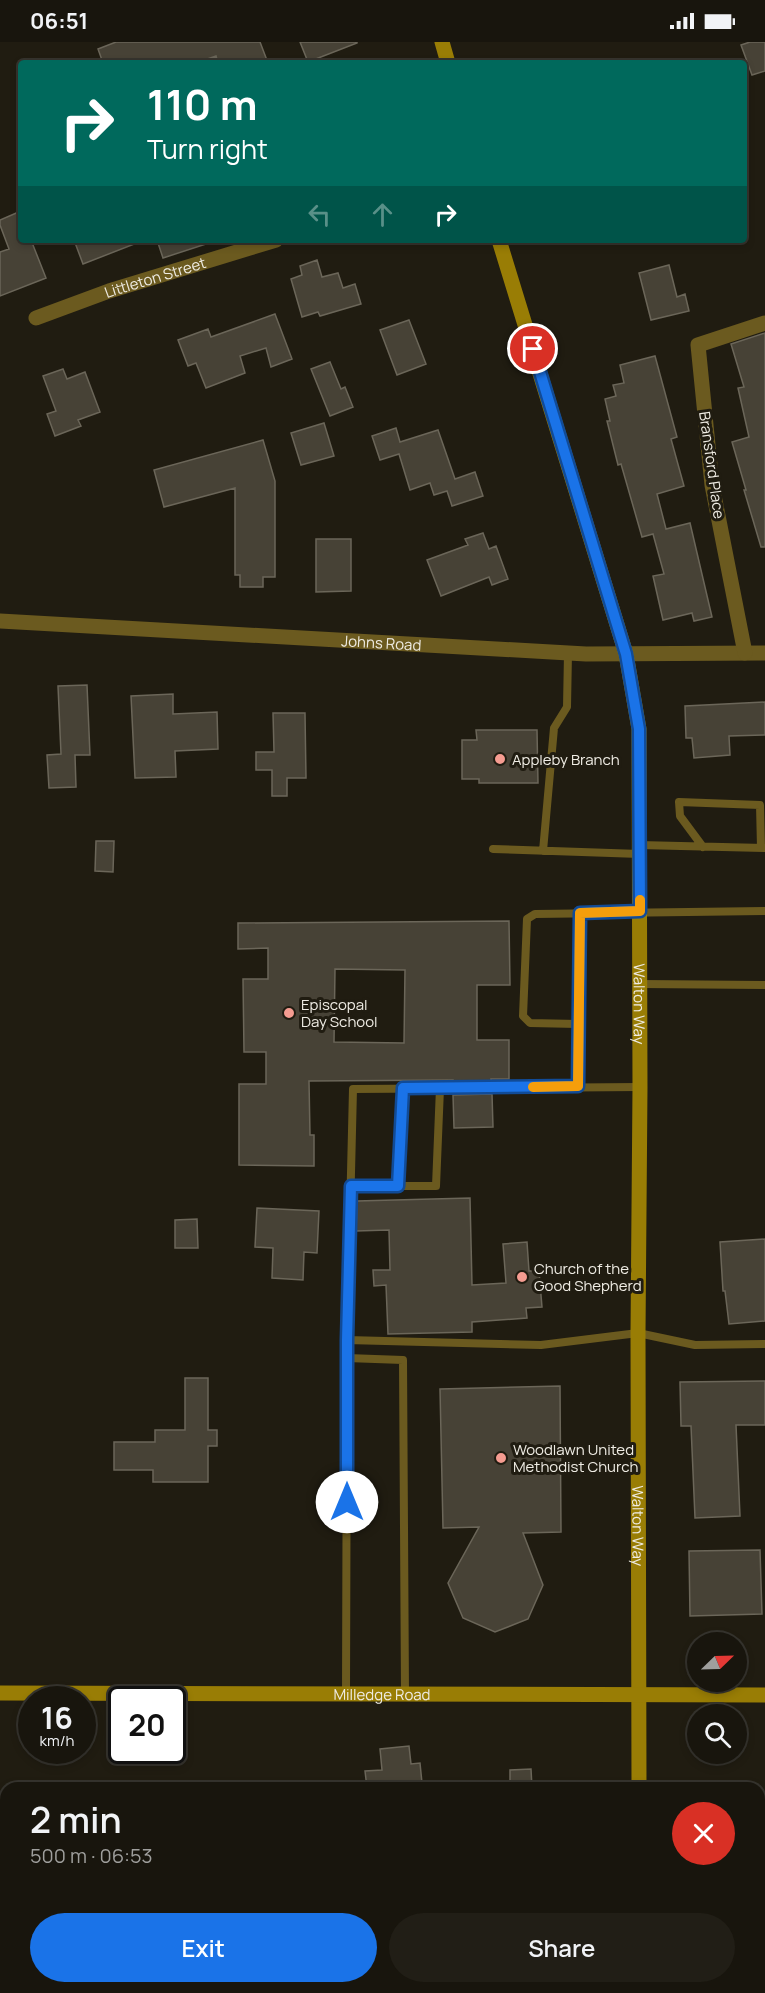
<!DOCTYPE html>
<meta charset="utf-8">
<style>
body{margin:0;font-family:Manrope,sans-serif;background:#211e16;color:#f1f3f6;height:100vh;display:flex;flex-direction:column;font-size:22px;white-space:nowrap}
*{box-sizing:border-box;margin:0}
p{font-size:20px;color:#9f9f9d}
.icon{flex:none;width:33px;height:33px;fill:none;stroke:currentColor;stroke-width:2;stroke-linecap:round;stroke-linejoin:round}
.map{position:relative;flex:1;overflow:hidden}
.drawer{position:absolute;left:0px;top:1740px;width:765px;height:212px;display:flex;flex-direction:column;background:#18150d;border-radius:18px 18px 0 0;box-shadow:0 3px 9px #0003,0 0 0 2px #36342e}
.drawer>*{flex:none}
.guide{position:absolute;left:18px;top:18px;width:729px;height:183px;border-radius:6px;box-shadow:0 3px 9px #0003,0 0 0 2px #36342e;background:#00695c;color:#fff;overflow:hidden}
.needle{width:39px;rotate:67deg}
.controls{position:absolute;left:687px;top:1590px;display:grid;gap:12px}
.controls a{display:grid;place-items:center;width:60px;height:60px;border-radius:50%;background:#18150d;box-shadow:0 3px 9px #0003,0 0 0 2px #36342e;font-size:30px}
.speed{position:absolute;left:18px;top:1644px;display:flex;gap:12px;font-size:30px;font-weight:700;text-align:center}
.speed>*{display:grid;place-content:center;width:78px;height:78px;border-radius:50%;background:#18150d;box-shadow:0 3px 9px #0003,0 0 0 2px #36342e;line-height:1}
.speed small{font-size:15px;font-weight:400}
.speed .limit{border:3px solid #111;border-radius:9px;background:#fff;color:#111}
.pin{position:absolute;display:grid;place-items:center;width:51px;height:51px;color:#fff;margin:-26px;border:3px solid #fff;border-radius:50%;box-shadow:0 2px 6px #0007}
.me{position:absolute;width:66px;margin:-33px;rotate:0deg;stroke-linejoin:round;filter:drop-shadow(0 0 4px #0008)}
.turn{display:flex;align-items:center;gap:21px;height:126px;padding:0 30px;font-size:27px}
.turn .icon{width:78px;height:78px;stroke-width:2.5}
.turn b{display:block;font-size:42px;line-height:51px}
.lanes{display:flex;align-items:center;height:57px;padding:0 30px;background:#0003;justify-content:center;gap:30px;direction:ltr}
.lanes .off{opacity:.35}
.round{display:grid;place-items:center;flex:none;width:63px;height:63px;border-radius:32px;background:#211e16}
.head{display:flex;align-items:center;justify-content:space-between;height:102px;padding:0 30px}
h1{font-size:36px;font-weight:600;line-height:45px}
.cta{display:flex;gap:12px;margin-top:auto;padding:12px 30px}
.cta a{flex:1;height:69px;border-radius:36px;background:#1a73e8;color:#fff;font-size:24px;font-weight:600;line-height:69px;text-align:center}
.cta a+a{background:#211e16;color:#f1f3f6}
.status{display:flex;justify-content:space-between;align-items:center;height:42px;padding:0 30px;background:#18150d;direction:ltr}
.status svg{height:16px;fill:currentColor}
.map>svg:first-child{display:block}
.building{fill:#474236;stroke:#6b6659;stroke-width:1.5;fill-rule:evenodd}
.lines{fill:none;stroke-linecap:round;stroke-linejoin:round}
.lane{stroke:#6b5a1f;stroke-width:8}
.street{stroke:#6b5a1f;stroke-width:15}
.secondary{stroke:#997d05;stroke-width:15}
.route-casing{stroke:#114b97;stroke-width:15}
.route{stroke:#1a73e8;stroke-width:10}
.slow{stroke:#f59e0b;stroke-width:10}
.poi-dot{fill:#f59c91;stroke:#201c11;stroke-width:2}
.labels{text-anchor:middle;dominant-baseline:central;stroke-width:6;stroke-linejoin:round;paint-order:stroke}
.street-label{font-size:15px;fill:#efece4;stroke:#201c11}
.poi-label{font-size:15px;fill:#efece4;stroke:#201c11;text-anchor:start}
</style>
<div class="status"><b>06:51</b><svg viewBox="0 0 49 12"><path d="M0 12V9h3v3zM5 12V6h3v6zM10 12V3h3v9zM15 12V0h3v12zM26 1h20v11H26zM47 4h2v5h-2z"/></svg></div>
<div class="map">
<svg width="765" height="1951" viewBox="0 0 765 1951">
<rect width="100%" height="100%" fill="#201c11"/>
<path class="building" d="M116,0H260L268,21H218L216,14L196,21H103L98,7Z
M300,0H357V1L308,20Z
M750,0H765V29L752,33L741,3Z
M21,169V198H31L46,236L0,254V210L9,207L0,183V178Z
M74,198H142V199L83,222Z
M157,198H208L209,201L163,216Z
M317,218L322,235L338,231L343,246L355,242L361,262L320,274L318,270L302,275L291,237L302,233L300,224Z
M669,223L677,255L685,252L689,269L651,278L639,231Z
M275,272L292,317L271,325L266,306L240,314L245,331L206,346L196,321L188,324L178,298L208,287L211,295Z
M409,278L426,322L397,333L380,288Z
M765,291V505H761L744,448H746L732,400L749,395L738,346L744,345L731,302Z
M655,314L677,395L671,397L684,444L657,452L666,487L690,481L712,575L694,579L692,571L663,578L653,534L664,532L653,492L642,495L621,422L618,423L607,379H610L605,357L616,354L613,343L624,341L620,323Z
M330,320L341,347L345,345L353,365L330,374L311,327Z
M63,327L67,337L85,330L100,370L78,378L81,384L55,394L47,372L56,369L43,334Z
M324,381L334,414L301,423L291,391Z
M396,386L400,400L438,388L455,437L475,430L483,454L452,464L447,449L434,453L430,441L410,448L399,412L380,418L372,394Z
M263,398L275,439V535H263V545H240V533H235V446L164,465L154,428Z
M483,491L489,507L496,504L508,537L492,543L489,535L441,554L427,518L468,503L465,497Z
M316,497H351V549L316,550Z
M87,643L90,713H75L76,745L49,746L47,713L61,712L58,644Z
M173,652V672L217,670L218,707L175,709L176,735L135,736L131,654Z
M765,660V693L729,694L730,713L694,716L692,696H686L685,664Z
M273,671H305L306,736H287V754H272V728H256V710H274Z
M476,688H537L538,741H479V737H462V698H477Z
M96,799H114L113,830L95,829Z
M509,879L510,943H477V998H509V1037H491V1040H453V1038L309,1039L310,1093H314V1124L239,1123V1042H266V1010H244L243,937H268V906L238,907V881ZM335,927L405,928L404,1001L334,1000Z
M492,1052L493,1085L454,1086L453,1053Z
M470,1156L472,1243L506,1241L503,1202L527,1200L529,1229H539L542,1265L526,1266L527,1276L472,1280V1290L388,1292L386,1243L374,1244L373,1228H390L389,1188L356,1189L357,1159Z
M257,1166L319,1169L317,1211L304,1210L303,1238L272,1236L273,1206L255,1205Z
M197,1177L198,1206H175V1178Z
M765,1197V1279L729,1282L725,1249H723L720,1200Z
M185,1336H208V1388H217V1404H208V1440H153V1428H114V1400H155V1388H185Z
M765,1339V1383H736L740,1474L695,1476L691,1384H681L680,1340Z
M560,1344L561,1490L523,1491L543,1543L528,1577L495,1590L463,1576L448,1541L479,1485L443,1486L440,1347Z
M760,1508L762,1572L690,1574L689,1509Z
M409,1704L411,1722L420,1721L422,1741L411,1742V1746H367L365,1729L382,1728L380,1707Z
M531,1727L532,1746H510V1728Z"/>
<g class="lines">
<path class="lane" d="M639,803L765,806
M703,805L680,774L679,760L760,763L761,806
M493,807L640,812
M543,809L554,686L567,665L568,611
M640,942L765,943
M578,982L530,981L523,974L527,877L535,872L765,869
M578,1044L580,871
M640,1045L353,1047L347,1298L541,1303L638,1291L695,1303L765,1302
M351,1144H436L440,1046
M398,1144L403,1046
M347,1298V1316
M346,1651L347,1316L403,1318L405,1652
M759,1850H765
M237,1951L309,1948"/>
<g class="street">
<path id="s1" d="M36,276L109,249L276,198"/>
<path id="s2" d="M0,579L586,612L765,611"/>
<path d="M745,611L712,443L698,303L765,281"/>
</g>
<g class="secondary">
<path d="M442,0L448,21"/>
<path id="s3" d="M499,198L626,612L639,687L640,1045L638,1291L639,1746"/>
<path id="s4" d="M0,1651L765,1653"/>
<path d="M639,1946V1951"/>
</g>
</g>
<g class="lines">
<defs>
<path id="route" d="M347,1460V1298L351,1144H398L403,1046L578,1044L580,871L640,869L639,687L626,612L533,307"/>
</defs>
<use href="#route" class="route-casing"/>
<use href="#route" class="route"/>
<path class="slow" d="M533,1045L578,1044L580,871L640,869V858"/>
</g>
<g class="poi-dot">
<circle cx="500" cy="717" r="6"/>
<circle cx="289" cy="971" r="6"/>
<circle cx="522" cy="1235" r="6"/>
<circle cx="501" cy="1416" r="6"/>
</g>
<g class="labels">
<g class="street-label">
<text stroke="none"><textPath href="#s1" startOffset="126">Littleton Street</textPath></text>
<text transform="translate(712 423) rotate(82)">Bransford Place</text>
<text stroke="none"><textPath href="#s2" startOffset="382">Johns Road</textPath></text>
<text stroke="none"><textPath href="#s3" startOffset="784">Walton Way</textPath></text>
<text stroke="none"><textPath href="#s3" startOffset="1306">Walton Way</textPath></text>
<text stroke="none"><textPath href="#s4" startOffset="382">Milledge Road</textPath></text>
</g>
<g class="poi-label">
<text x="512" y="717">Appleby Branch</text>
<text x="301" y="962">Episcopal<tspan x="301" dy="17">Day School</tspan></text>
<text x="534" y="1226">Church of the<tspan x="534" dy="17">Good Shepherd</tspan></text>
<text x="513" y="1407">Woodlawn United<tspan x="513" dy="17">Methodist Church</tspan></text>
</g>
</g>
</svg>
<div class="controls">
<a><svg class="needle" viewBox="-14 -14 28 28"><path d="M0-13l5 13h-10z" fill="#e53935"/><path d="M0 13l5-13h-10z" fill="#9f9f9d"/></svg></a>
<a><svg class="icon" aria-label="search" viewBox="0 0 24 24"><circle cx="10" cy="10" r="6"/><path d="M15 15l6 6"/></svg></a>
</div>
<div class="speed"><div>16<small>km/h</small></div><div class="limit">20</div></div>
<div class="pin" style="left:533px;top:307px;background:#d93025"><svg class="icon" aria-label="arrive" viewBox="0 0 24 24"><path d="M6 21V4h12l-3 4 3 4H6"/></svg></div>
<svg class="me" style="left:347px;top:1460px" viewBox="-20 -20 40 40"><circle r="19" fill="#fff"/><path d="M0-13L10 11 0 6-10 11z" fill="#1a73e8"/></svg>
<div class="guide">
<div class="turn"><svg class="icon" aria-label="right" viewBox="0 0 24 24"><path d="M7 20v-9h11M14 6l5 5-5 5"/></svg><div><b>110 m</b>Turn right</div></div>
<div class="lanes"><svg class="icon off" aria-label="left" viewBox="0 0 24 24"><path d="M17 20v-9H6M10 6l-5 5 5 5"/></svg><svg class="icon off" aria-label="ahead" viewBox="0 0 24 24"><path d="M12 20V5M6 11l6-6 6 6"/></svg><svg class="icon" aria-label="right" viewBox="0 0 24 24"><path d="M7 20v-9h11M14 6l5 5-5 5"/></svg></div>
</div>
<section class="drawer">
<div class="head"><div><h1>2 min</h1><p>500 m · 06:53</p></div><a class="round" style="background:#d93025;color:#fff"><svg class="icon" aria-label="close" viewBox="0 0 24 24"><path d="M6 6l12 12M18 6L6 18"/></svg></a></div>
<div class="cta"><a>Exit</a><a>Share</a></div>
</section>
</div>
